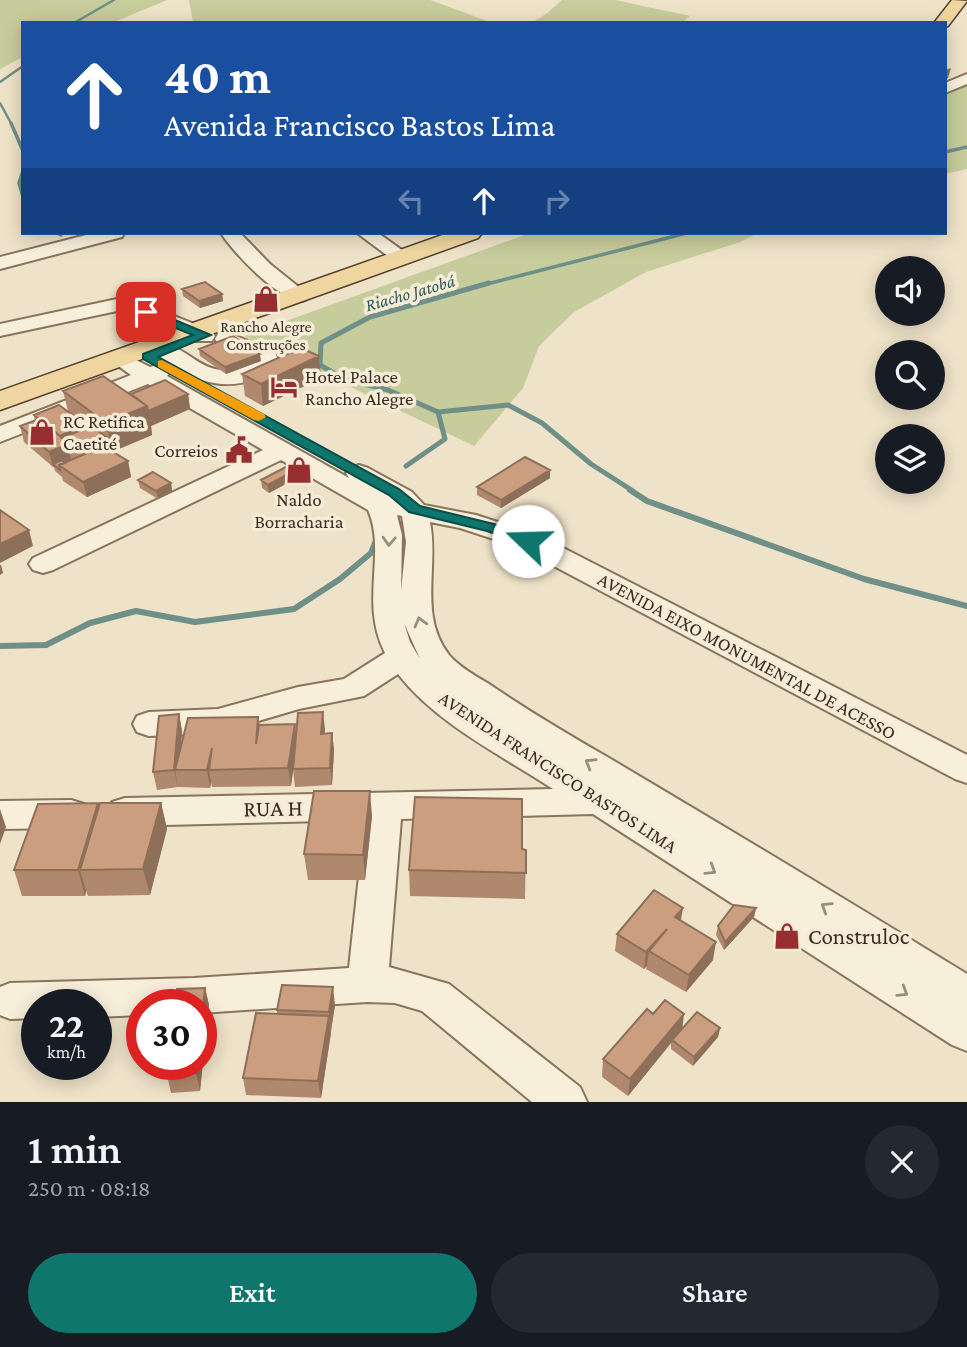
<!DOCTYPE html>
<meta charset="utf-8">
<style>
body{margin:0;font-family:"Crimson Pro",serif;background:#242831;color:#f1f3f6;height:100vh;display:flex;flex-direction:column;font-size:26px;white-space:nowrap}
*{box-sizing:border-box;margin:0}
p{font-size:23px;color:#9ea1a6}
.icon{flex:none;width:38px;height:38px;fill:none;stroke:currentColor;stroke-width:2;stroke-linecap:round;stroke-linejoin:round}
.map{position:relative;height:1102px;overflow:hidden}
.side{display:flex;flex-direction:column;background:#171b24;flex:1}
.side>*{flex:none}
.top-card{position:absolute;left:21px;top:21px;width:926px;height:214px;border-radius:0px;box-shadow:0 4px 18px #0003;background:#1a4fa0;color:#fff;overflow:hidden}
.fabs{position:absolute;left:875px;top:256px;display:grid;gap:14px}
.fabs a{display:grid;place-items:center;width:70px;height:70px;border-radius:50%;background:#171b24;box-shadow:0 4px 18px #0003;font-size:35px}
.speed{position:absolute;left:21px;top:989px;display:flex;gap:14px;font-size:35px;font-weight:700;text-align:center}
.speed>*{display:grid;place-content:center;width:91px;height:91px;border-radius:50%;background:#171b24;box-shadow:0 4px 18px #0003;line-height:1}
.speed small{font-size:18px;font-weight:400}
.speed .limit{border:10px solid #d22;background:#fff;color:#111}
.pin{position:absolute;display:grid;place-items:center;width:60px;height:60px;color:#fff;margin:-30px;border-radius:14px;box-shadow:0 4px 10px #0006}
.me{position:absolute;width:77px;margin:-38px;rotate:291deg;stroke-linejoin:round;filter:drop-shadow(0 0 5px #0008)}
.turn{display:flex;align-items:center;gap:24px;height:147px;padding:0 28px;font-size:32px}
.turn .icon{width:91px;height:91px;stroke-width:2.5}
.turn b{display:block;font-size:49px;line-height:60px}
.lanes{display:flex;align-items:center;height:66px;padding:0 28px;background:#0003;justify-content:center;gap:35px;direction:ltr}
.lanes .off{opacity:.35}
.round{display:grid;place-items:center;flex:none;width:74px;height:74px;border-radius:37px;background:#242831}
.head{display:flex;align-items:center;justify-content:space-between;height:119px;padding:0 28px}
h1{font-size:42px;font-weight:600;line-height:52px}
.button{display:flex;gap:14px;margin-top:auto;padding:14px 28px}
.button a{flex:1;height:80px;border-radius:42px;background:#0f766e;color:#fff;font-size:28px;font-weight:600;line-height:80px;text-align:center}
.button a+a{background:#242831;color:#f1f3f6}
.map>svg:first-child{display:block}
.green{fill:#c7cc9c}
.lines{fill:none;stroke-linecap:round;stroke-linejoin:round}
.stream-far3{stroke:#6f9088;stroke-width:2.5}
.stream-far2{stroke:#6f9088;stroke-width:3.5}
.stream-far1{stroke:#6f9088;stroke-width:5}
.stream{stroke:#6f9088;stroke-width:6}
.minor-casing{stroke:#89745d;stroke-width:4}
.major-casing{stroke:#574231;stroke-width:3}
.minor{fill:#f8efdb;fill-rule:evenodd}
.major{fill:#efd6a1;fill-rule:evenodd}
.wall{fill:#af886d}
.shaded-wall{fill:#8e6f59}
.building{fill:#cb9e7f;stroke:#8e6f59;stroke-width:2}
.oneway{stroke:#998e7e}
.route{fill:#0f766e;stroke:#0a4d48;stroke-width:2}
.slow{fill:#f59e0b}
.labels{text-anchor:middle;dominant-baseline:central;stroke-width:7;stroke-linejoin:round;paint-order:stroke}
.far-poi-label{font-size:16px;fill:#3a2d20;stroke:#f5ecd7}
.far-water-label{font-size:18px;font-style:italic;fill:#305956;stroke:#f5ecd7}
.poi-label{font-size:19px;fill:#3a2d20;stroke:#f5ecd7;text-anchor:start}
.street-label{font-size:19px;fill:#3a2d20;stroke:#f5ecd7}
.near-street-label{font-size:23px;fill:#3a2d20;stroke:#f5ecd7}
.near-poi-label{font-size:23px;fill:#3a2d20;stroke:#f5ecd7;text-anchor:start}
</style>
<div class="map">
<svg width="967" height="1102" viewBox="0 0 967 1102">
<rect width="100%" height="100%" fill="#eee2c8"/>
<path class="green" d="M0,0H167L112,23H23V57L0,69Z
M189,0H430L493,23H193Z
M562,0H615L690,16L681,23H531L546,14Z
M967,73V169L945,174V90Z
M530,233H758L740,242L646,272L574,312L539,346L523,388L474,446L244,336Z"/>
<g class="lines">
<path class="stream-far3" d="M74,23L114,0
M0,82L23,66
M0,103L12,125"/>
<path class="stream-far2" d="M11,123L23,151
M945,152L967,147
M23,171L19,183L23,197
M57,233L61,235
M483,285L687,233"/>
<path class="stream-far1" d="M438,412L508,405L542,423L591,464L633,491
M406,466L445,439L438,412L388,390L344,379L320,365L321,343L370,317L489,283"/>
<path class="stream" d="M630,490L647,501L864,579L967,606
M0,646L46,645L90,623L136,611L195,622L294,609L340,579L371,553L377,538"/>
<defs>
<path id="minor" d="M967,74V84L945,93V83Z
M94,233H124L122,237L0,269V257Z
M221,233H240L270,264L305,292L308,296L305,300C283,306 232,251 221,233Z
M357,233H378L413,258L403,264L396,262Z
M460,233H479L477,237H462Z
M117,299L139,302L212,331L215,336L212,341H196L128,312L117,311L0,336V324Z
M226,332L275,352L279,363C274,370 265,375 257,378C218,394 187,376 154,356L151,351L154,346C191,337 201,392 256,360L218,344L215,339L218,334Z
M118,351L150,367L160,364L168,366L171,371L167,376L349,478L346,473L350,468L359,465L368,468L412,492L424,505L476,515L538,535L967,755V783L955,779L518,547L460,528L430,522C439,567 418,615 449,655C460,668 478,677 492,686C530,712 569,735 609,758C729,829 848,901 967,974V1051L952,1045L593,814L401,819L389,967L449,984L580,1087L587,1102H532L422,1011L395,1003L367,1002L201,1013V1004H142V1015L96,1017V1004H37V1018L10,1019L0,1015V987L10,983L194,978L349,968L365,820L125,826L112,822L107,812L112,802L125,798L553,789C501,755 437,724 398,674L364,696L299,709L218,733L149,736L137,732L133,724L137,716L149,712L218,709L298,687L344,679L385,653C359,602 387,553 368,510L281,460L53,570L43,573L33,570L29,564L33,558L263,450L148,384L0,442V426L131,375L107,358L110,353ZM397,515L402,516L406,542L401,591L402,535ZM404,623L420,659L410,642Z
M71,800L84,804L89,814L84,824L71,828L0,829V801Z"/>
<path id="major" d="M952,0L967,1L948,26L945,27V23H934Z
M448,233H482L478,238L0,410V391Z"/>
</defs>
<use href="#minor" class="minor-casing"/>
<use href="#major" class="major-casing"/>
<use href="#minor" class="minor"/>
<use href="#major" class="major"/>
</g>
<path class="wall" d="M182,289L222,294L223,301L200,308L183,296Z
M199,349L261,361L226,374L200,356Z
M319,356L321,378L263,406L245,396L242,374Z
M63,391L131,394H188L190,409L151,426L152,435L114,451L115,453L128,461L131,477L87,497L63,481L62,477L55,471L54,467H53L24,442L20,426L35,421L34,415L68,411Z
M307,464L308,472L269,493L262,488L261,480Z
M550,470V478L501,508L477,495V487Z
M138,480L171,483L172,491L158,499L140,488Z
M179,714L182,731L181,746L258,717L260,725L296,732L325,729L324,734L332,733L334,750L332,785L295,787L293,770L291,786L212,787L211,782L210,788L178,787V785V787L157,790L153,772Z
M98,803L99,807L161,803L167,829L150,895L88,896L86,891L85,896H22L14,870Z
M372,816L365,880H308L304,854Z
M522,849L526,850L525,899L410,896L409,870Z
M756,908L754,917L724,950L716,935L718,926Z
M681,920L713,960L686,992L646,969L647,966L644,969L615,951L617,934Z
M205,988L209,1005L200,1091L171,1093L167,1075Z
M335,1005L321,1098L246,1095L243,1078L277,1014V1010Z
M653,1014L682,1029L720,1028L718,1037L693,1066L671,1049V1043L628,1096L602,1077L603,1059Z"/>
<path class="shaded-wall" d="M951,68L948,78L945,80V70Z
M222,294L223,301L200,308L199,301Z
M260,354L261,361L226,374L225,367Z
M319,356L321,378L263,406L261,384Z
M188,394L190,409L151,426L152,435L114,451L115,456L87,453L110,442L106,423L147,406Z
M86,425L89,441L62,438L64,446L68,444L71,460L56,466L53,464L54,467H53L49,452L63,446L60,436Z
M128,461L131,477L87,497L83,482Z
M307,464L308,472L269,493L268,485Z
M550,470V478L501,508V500Z
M171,483L172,491L158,499L156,491Z
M29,530L33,546L0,563V544Z
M0,565H1L3,573L0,575Z
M323,712L325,729L323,751L321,734Z
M179,714L182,731L179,770H175L178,787L174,770Z
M295,724L297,742L291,786L288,768Z
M332,733L334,750L332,785L330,768Z
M212,748L209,770L211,782L210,788L207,770Z
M370,791L372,816L365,880L363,855Z
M98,803L105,829L80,870L86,891L85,896L78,870Z
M161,803L167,829L150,895L143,869Z
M0,809L6,827L0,844Z
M683,908L680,925L675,917Z
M756,908L754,917L724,950L725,942Z
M667,929L649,951L647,966L644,969L646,952Z
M716,942L713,960L686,992L689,975Z
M333,987L335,1005L331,1030L329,1012Z
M205,988L209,1005L200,1091L196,1073L197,1064H201V1024Z
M684,1014L682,1031L672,1040L671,1043L628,1096L630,1079Z
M329,1016L331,1033L321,1098L318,1081Z
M720,1028L718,1037L693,1066L694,1057Z"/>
<path class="building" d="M205,282L222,294L199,301L182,289Z
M233,336L260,354L225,367L199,349Z
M301,348L319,356L261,384L242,374Z
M103,376L147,406L106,423L63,391Z
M165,380L188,394L148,411L147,406L131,394Z
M59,405L86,425L60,436L51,428L68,444L49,452L20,426L39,419L34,415Z
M91,426L112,441L87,453L108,449L128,461L83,482L59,465L85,454L62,438Z
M525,457L550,470L501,500L477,487Z
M62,460L65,463L59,465L60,470L53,464Z
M299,460L307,464L268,485L261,480Z
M153,472L171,483L156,491L138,480Z
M0,510L29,530L0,544Z
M323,712L321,734L332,733L330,768L293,769L298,713Z
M179,714L174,770L153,772L159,716Z
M258,717L256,744L259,725L295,724L288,768L209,770L212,748L207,770H175L188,718Z
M314,791H370L363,855L304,854Z
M415,797L522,799V849L526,850V873L409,870Z
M98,803L78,870H14L38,804Z
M100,803H161L143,869L80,870Z
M654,890L683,908L675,917L716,942L689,975L649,951L667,929L646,952L617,934Z
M734,905L756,908L725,942L718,926Z
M282,985L333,987L329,1012L277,1010Z
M205,988L201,1024V1004H176L177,989Z
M665,1000L684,1014L630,1079L603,1059L647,1009L653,1014Z
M697,1012L720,1028L694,1057L672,1040Z
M256,1013L329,1016L318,1081L243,1078Z
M168,1064H197L196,1073L167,1075Z"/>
<defs><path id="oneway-chevron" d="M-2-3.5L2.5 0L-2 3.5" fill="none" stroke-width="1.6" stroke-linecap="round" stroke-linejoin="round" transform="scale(1.75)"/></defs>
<g class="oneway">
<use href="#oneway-chevron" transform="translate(389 541) rotate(93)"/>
<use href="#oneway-chevron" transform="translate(420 622) rotate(-105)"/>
<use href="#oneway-chevron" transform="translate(590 763) rotate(-149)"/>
<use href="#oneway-chevron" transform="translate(711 870) rotate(32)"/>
<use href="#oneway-chevron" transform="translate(826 907) rotate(-148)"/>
<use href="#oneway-chevron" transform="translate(903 992) rotate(32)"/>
</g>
<path class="route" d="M146,308L211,335L158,357L399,489L420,506L498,525L533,538L536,541L528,546L487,531L409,512L389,495L143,359V354L193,335L141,314L140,312Z"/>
<path class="slow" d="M162,360L264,414L266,417L259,421L254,420L158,367V361Z"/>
<defs>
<symbol id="shop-bare" viewBox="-9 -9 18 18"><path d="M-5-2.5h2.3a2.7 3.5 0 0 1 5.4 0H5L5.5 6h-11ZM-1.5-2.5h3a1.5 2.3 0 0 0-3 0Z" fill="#972e30" stroke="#f5ecd7" stroke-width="2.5" paint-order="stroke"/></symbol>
<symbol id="hotel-bare" viewBox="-9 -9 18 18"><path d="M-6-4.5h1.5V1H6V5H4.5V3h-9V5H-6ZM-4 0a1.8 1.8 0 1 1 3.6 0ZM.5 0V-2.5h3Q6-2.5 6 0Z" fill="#972e30" stroke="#f5ecd7" stroke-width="2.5" paint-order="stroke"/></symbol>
<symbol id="civic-bare" viewBox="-9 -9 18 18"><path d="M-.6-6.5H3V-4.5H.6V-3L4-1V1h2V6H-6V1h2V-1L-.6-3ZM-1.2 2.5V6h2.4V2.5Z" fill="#972e30" stroke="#f5ecd7" stroke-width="2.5" paint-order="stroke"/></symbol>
</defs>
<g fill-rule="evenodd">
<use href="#shop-bare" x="247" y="280" width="38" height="38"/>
<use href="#hotel-bare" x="265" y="368" width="38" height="38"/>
<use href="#shop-bare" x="23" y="413" width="38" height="38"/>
<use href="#civic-bare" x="220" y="431" width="38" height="38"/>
<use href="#shop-bare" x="280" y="451" width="38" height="38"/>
<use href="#shop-bare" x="768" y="917" width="38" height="38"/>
</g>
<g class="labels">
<g class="far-poi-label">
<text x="266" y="326">Rancho Alegre<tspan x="266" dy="18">Construções</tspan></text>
</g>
<g class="far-water-label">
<text transform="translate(410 293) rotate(-16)">Riacho Jatobá</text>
</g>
<g class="poi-label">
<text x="305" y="376">Hotel Palace<tspan x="305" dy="22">Rancho Alegre</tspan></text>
<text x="63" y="421">RC Retifica<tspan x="63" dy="22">Caetité</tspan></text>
<text x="218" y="450" text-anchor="end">Correios</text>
<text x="299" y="499" text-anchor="middle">Naldo<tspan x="299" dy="22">Borracharia</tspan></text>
</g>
<g class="street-label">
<text transform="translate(747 656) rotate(28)">AVENIDA EIXO MONUMENTAL DE ACESSO</text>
<text transform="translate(558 772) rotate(33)">AVENIDA FRANCISCO BASTOS LIMA</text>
</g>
<g class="near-street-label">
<text transform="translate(273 808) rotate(-1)">RUA H</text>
</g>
<g class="near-poi-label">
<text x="808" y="936">Construloc</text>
</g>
</g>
</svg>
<div class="fabs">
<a><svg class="icon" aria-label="sound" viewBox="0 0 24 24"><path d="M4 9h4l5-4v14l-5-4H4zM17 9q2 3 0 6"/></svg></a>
<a><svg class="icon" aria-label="search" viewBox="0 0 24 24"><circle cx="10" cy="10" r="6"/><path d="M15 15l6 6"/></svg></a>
<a><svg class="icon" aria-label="layers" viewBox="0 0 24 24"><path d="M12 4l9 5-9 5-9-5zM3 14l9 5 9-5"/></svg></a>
</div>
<div class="speed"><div>22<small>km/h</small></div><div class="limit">30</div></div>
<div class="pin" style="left:146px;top:312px;background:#d93025"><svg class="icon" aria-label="arrive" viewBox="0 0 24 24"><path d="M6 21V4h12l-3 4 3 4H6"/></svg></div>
<svg class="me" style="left:528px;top:541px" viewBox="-20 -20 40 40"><circle r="19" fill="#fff"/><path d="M0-13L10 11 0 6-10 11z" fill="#0f766e"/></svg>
<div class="top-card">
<div class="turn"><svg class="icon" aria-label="ahead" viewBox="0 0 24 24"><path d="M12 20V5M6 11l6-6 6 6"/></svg><div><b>40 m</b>Avenida Francisco Bastos Lima</div></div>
<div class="lanes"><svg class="icon off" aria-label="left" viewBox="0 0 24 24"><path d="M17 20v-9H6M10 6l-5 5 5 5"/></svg><svg class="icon" aria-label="ahead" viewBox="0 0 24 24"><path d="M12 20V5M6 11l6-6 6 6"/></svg><svg class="icon off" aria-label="right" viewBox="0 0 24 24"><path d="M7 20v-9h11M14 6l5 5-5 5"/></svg></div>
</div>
</div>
<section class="side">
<div class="head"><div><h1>1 min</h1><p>250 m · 08:18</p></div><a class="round"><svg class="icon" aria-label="close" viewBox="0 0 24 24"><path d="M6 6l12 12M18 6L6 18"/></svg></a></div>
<div class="button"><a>Exit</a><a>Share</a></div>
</section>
